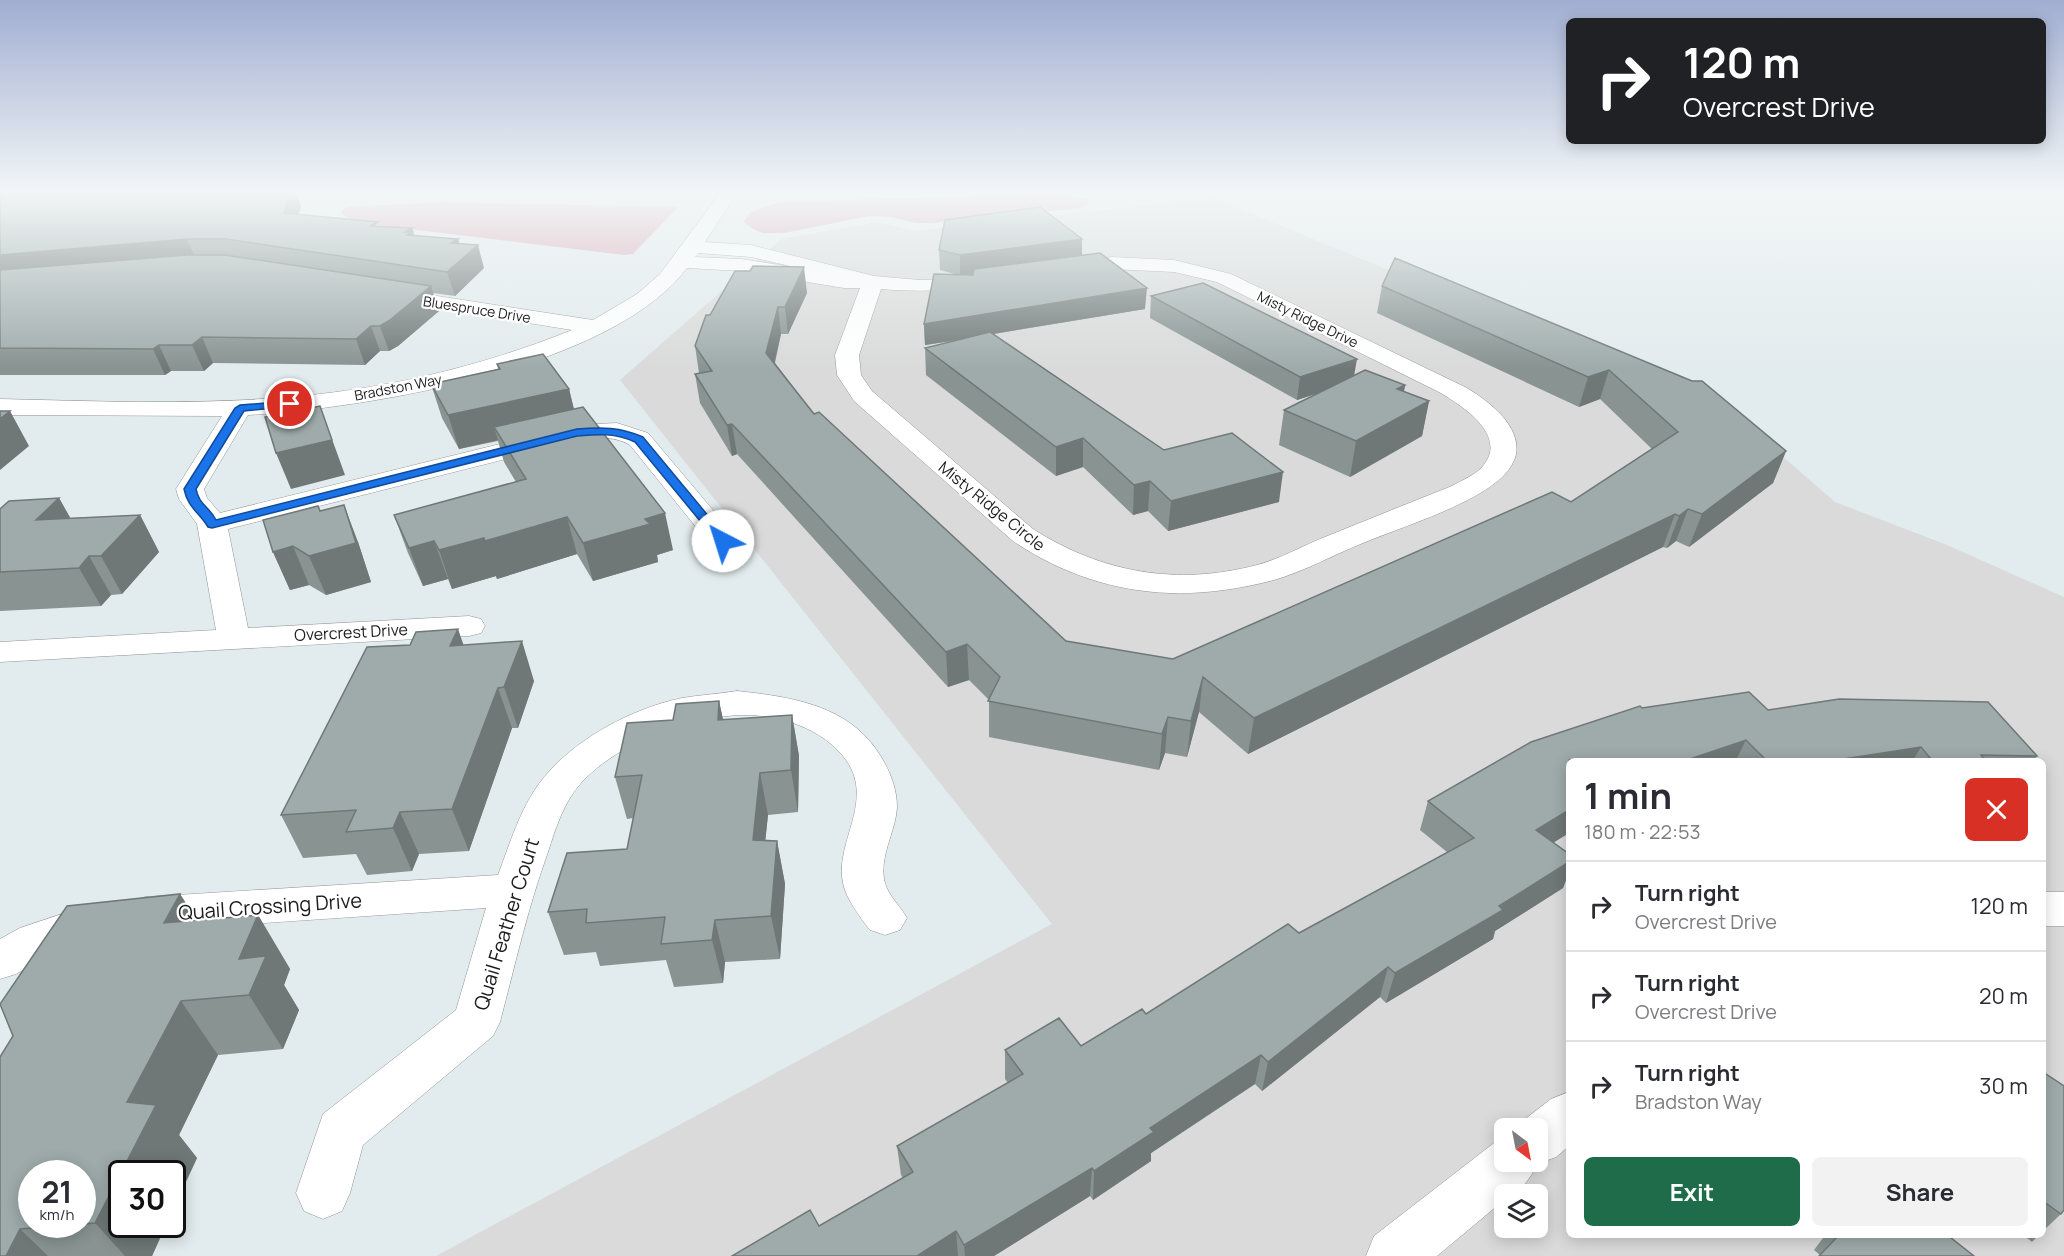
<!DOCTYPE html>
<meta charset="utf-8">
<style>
body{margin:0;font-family:Manrope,sans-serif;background:#f2f2f3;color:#2b2b33;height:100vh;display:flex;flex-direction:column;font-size:22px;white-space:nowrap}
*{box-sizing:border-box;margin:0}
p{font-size:20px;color:#7c7c81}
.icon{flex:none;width:33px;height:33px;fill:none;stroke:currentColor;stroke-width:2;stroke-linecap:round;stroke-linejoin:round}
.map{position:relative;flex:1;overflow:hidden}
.sheet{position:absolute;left:1566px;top:758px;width:480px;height:480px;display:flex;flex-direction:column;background:#fff;border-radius:9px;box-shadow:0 3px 15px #0003}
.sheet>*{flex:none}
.top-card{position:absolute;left:1566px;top:18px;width:480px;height:126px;border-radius:9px;box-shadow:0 3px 15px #0003;background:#202124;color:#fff;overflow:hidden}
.needle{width:39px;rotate:148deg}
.controls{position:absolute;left:1494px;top:1118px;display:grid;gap:12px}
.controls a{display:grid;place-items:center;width:54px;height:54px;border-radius:9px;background:#fff;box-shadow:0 3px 15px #0003;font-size:30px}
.speed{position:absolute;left:18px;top:1160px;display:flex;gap:12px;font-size:30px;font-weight:700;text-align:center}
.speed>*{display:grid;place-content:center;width:78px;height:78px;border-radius:50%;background:#fff;box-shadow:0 3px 15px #0003;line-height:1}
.speed small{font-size:15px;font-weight:400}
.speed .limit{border:3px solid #111;border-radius:9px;background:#fff;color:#111}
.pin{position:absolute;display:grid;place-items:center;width:51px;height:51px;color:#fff;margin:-26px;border:3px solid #fff;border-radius:50%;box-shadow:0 2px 6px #0007}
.me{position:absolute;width:66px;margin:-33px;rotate:320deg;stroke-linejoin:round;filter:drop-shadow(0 0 4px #0008)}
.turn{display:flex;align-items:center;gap:21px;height:126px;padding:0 18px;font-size:27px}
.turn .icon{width:78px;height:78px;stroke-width:2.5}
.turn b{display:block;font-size:42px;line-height:51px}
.round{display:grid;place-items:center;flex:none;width:63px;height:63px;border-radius:9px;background:#f2f2f3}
.headline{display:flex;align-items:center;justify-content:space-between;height:102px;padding:0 18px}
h1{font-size:36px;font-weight:700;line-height:45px}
.action{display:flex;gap:12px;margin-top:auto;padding:12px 18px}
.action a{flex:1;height:69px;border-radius:9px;background:#1e6c4a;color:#fff;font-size:24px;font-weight:700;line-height:69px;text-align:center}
.action a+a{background:#f2f2f3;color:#2b2b33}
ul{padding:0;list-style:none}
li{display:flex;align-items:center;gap:18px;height:90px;padding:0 18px;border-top:2px solid #e1e1e2}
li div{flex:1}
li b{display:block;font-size:22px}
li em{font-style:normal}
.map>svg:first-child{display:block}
.residential{fill:#d9dad9;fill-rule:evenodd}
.water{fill:#d8a5b2}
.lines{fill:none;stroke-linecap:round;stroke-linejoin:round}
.minor-casing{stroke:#939393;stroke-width:1}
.minor{fill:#fff;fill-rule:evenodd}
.wall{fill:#889392}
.shaded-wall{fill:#6f7877}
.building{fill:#9eabaa;stroke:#6f7877;stroke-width:1.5;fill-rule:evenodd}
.route{fill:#1a73e8;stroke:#114b97;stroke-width:1.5}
.labels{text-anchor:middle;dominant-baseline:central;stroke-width:4.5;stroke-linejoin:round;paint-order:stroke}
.far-street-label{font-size:14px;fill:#1c1c1c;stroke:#fff}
.street-label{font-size:16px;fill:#1c1c1c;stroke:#fff}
.near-street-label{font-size:20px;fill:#1c1c1c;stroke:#fff}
</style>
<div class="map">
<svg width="2064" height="1256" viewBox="0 0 2064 1256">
<rect width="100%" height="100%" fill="#e2ebed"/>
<path class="residential" d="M1213,198L1728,409L1835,502L1947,545L2064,597V1256H436L1052,924L620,380L781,239L879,222L915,231ZM1569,760H2043V1234H1569ZM1504,1128H1538V1161H1504ZM1504,1194H1538V1227H1504Z"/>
<path class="water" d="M1059,194L1088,199V204L1081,208L1063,210L990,215L933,223H916L890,217L869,216L784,233H763L753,229L744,222L750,212L780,202Z
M440,202L678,207L633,254L624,255L368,224L346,217L341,212L347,207Z"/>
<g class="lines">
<defs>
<path id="minor" d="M720,193H737L705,242L751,245L874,276L920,280L949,279L1112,257L1174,260L1231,274L1467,388C1488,401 1521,425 1516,454C1514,465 1504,477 1495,483C1463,508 1402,527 1363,543C1333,555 1305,571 1274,580C1240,589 1205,594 1170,593C1113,591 1060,573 1013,541L854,401L837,375L835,355L860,288H844L741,271L687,268C612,368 368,408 248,415L204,489L207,498L220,513L577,425L617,423L648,433L734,535L738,541L734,547L723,550L712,547L630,445C613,435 595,438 577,441L228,529L248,628L469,616L481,619L485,626L481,633L469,636L0,662V642L216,630L197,524L179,499L176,489L222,416L0,415V399C92,401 185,405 277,398C378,391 478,368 572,330L392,301L385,299L382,295L385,291L392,289L593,320L637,294L660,274ZM698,253L751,257L799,268L741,259L695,257ZM1112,269L1174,272L1217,282L1439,392C1461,405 1509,435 1483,466C1476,475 1462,480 1452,486C1409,503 1367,520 1325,537C1302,546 1280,559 1257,565C1177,586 1102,573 1033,529L872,391L861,375L859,355L881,289C958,296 1035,279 1112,269Z
M737,691C792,697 849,705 880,755C890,771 897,789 897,807C896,832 878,857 885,883C888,895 901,907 907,918L900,930L885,935L870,930C860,917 846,899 843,883C834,841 878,799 843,756C817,724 767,711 727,716C714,718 699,718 687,722C652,733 606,755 581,783C564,802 556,827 548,852C528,907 515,965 500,1022L493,1036L363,1145L350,1193L342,1211L323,1219L304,1211L296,1193L323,1114L456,1010L486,908L145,931L130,926L123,914L130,902L145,897L498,875C509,846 518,816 534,791C564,744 629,709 682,698C700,695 719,694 737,691Z
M2043,892H2064V926H2043Z
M89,905L104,910L111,922L104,934L52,954L16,974L0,979V939L20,928Z
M1569,1092V1146L1556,1157L1537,1164C1531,1177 1521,1194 1504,1194V1200L1437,1256H1366L1374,1236L1494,1143L1504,1139V1161H1538V1128H1518L1520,1123L1551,1099Z"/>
</defs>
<use href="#minor" class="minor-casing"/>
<use href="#minor" class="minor"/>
</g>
<path class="wall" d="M0,193H296L301,207L298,214L379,226L412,228L414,236L458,239L459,243L484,268L455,296L433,293L439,311L398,346L389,351H380L365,365L213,363L204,371H171L165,375H0Z
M1082,239V255L1145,309L994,334L1164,450L1279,502L1168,531L1148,511L1133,515L1083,467L1056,476L926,375L925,348L954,341L925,345L924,324L958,275L940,270L939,250Z
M1395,258L1786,451L1773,483L1689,547L1676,541L1667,548L1663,547L1248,754L1199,712L1187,757L1165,753L1159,770L989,737V700L969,680L948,687L737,454L732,456L700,403L695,374L699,373L695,346L710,315L807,293L788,334H781L775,363L814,414L1066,641L1173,659L1571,502L1652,449L1600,399L1579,407L1377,313L1382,286Z
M1151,296L1354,375L1405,385L1404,392L1429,401L1422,436L1350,477L1279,445L1284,410L1320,392L1297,400L1150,318Z
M497,364L569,389L574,409L673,550L657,555L658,562L593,581L577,554L497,579L496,576L452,589L448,579L423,586L408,553L394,515L516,482L504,462L498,441L459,449L442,418L431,384L498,369Z
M59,498L70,518L140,515L159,552L122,594L111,595L101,606L0,611V509Z
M320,511L358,542L371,582L326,595L309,585L290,590L273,552Z
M464,645L534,681L518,728H512L469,851L419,854L412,871L367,875L356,854L303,858L281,815Z
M719,701L723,720L792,715L799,756L798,812L768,815L765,841H777L785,884L780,959L725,962L723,983L674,987L666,960L600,966L596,952L564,955L548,912L627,849L633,818L627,819L615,777L673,720Z
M1642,708L1768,710L2037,756L2034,760H1569V833L1553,843L1569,854V872L1563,888L1495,931L1493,939L1386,1003L1380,997L1262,1091L1255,1084L1151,1153V1161L1093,1200L1090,1196L994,1256H732L819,1226L903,1178L901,1175L897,1146L1008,1083L1005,1079V1050L1081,1046L1146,1014L1299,933L1447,852L1420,830L1428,801Z
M180,894L197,920L258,915L290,969L284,985L299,1010L283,1049L218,1055L179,1135L197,1158L152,1256H0Z
M2043,1072L2061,1214L2043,1231Z
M1826,1234H1946L1820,1255L1814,1250Z
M2022,1234H2040L2032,1242Z"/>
<path class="shaded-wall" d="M290,193H296L301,207L292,235L284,213Z
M412,228L419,250L405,232Z
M187,239L197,262L0,279V255Z
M458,239L463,258L478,245L484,268L455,296L447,272L451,243Z
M1082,239V259L960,275V255Z
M804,267L807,293L788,334L785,307Z
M431,286L439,311L398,346L389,351L380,326Z
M1147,288L1145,309L925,345L924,324Z
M778,307L781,334L770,381L766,353Z
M371,326L380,351L365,365L356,339Z
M202,337L213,363L204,371L192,345Z
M159,345L171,371L165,375L153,349Z
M1357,359L1353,382L1297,400L1300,377Z
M1609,370L1600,399L1579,407L1588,377Z
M1405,385L1399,418L1429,401L1422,436L1350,477L1356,441L1397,389Z
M569,389L577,423L494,427L498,440L459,449L448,415Z
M320,406L345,475L291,489L276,453Z
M10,411L29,446L0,470V419Z
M732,424L737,454L732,456L727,425Z
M1083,438V467L1056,476V447Z
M1786,451L1773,483L1689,547L1702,514Z
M1283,472L1279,502L1168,531L1171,501Z
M1150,481L1148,511L1133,515L1134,485Z
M59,498L80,535L36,520Z
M344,505L358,542L371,582L326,595L309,556Z
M1688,509L1676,541L1667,548L1679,516Z
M665,513L673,550L657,555L658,562L593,581L583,543L645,519Z
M1675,514L1663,547L1248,754L1254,718Z
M140,515L159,552L122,594L101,556Z
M567,517L577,554L497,579L485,541Z
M484,538L496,576L452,589L439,550Z
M434,541L448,579L423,586L409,548Z
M293,546L309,585L290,590L273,552Z
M89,556L111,595L101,606L79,568Z
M458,629L472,669L450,646Z
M522,641L534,681L518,728L504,687Z
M967,644L969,680L948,687L946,652Z
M1203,677L1199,712L1187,757L1191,721Z
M498,688L512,728L469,851L452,809Z
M719,701L728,742L718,720Z
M792,715L799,756L798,812L791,770Z
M1168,717L1165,753L1159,770L1162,734Z
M1746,740L1736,760H1687Z
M1921,747L1913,760H1837Z
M760,773L768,815L761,882L753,840Z
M1569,810V833L1526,859L1536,830Z
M400,812L419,854L412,871L393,828Z
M777,841L785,884L780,959L771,916Z
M1569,862V872L1563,888L1495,931L1493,939L1386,1003L1395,973Z
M180,894L214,948L164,923Z
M258,915L290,969L284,985L299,1010L283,1049L249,995L239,959Z
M715,920L725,962L723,983L712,940Z
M1388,967L1380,997L1262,1091L1268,1062Z
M181,1001L218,1055L179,1135L197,1158L172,1211V1173H122V1224H166L152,1256H125L95,1223L127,1102Z
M1261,1055L1255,1084L1151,1153V1161L1093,1200L1094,1171L1150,1128Z
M1092,1168L1090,1196L994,1256H965L964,1245Z
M20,1229L48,1256H6Z
M956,1231L958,1256H917Z"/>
<path class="building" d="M0,193H290L284,213L378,222L371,226L412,228L405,232H412L407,235L458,239L451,243L478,245L447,272L226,239H187L0,255Z
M1040,207L1082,239L960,255L939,250L945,220Z
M1100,253L1147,288L924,324L934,274L973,275L974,269Z
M187,255H225L431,286L390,320L380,326H371L356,339L202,337L192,345H159L153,349L0,348V270Z
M1395,258L1692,381H1702L1786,451L1702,514L1688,509L1679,516L1675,514L1254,718L1203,677L1191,721L1168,717L1162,734L988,701L1000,677L967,644L946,652L732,424L727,425L695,374L712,371L695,346L706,315H710L735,271H750L753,266L804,267L785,307H778L766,353L814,414L819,412L1066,641L1173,659L1552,492L1571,502L1678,432L1609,370L1588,377L1382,286Z
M1203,283L1357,359L1300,377L1151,296Z
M990,332L1164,450L1232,433L1283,472L1171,501L1150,481L1134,485L1083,438L1056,447L925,348Z
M543,354L569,389L448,415L431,384L500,369L497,364Z
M1365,370L1405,385L1397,389L1429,401L1356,441L1284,410Z
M320,406L332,440L276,453L265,417Z
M583,407L665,513L645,519L650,524L583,543L567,517L485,541L484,538L439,550L434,541L409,548L394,515L526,479L494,427Z
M0,411H10L0,419Z
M59,498L36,520L140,515L101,556H89L79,568L0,572V509L9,501Z
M344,505L356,543L309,556L293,546L273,552L263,520L318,506L320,511Z
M458,629L450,646L522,641L504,687L498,688L452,809L400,812L393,828L346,832L356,810L281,815L367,647L410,645L416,632Z
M1749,692L1768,710L1839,699L1988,702L2037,756L1981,755L1985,760L1931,759L1921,747L1837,760H1766L1746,740L1687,760H1569V810L1536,830L1569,854V862L1499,906L1503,910L1395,973L1388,967L1268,1062L1261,1055L1150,1128L1154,1132L1094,1171L1092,1168L964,1245L956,1231L917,1256H732L810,1210L819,1226L913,1172L897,1146L1023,1074L1005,1050L1059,1018L1081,1046L1142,1009L1146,1014L1288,924L1299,933L1474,838L1428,801L1531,742L1640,706L1642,708Z
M719,701L718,720L792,715L791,770L760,773L753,840L777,841L771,916L715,920L712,940L661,944L665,917L586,923L587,909L548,912L567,853L627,849L642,775L615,777L627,723L673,720L676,704Z
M180,894L164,923L258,915L239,959L266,956L249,995L181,1001L127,1102L156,1105L95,1223L20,1229L6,1256H0V1057L13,1036L0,1004L67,906ZM32,1173H82V1224H32Z
M2043,1072L2064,1086V1210L2061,1214L2043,1201Z
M1840,1234H1946L1974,1256H1819Z"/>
<linearGradient id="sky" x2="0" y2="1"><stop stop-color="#a1aed2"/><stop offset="0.52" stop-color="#f2f6f7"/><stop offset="1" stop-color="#f2f6f7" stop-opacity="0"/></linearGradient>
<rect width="2064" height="369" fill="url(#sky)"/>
<path class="route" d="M290,401L296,404L294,406L244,411L196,489C199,505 209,506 216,520L577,429C602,427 620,427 643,437L729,541L728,544H719L635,442C615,433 599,434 577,436L212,528L208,527C198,511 188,508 184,489L235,408L240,405Z"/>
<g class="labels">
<g class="far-street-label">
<text transform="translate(477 309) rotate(9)">Bluespruce Drive</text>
<text transform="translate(1308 319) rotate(26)">Misty Ridge Drive</text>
<text transform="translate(398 387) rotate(-11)">Bradston Way</text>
</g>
<g class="street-label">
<text transform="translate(992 506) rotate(39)">Misty Ridge Circle</text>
<text transform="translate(351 632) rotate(-3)">Overcrest Drive</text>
</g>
<g class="near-street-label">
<text transform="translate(270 906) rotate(-4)">Quail Crossing Drive</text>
<text transform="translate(506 924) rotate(-73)">Quail Feather Court</text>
</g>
</g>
</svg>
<div class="controls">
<a><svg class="needle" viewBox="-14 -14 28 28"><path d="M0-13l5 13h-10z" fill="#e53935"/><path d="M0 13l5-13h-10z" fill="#7c7c81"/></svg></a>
<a><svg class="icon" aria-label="layers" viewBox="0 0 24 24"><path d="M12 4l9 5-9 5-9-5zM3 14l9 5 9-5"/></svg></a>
</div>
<div class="speed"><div>21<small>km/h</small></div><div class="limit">30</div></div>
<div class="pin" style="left:290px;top:404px;background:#d93025"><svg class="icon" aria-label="arrive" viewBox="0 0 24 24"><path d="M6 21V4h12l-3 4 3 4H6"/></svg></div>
<svg class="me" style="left:723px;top:541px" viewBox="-20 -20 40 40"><circle r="19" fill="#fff"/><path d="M0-13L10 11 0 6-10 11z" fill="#1a73e8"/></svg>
<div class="top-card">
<div class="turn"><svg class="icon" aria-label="right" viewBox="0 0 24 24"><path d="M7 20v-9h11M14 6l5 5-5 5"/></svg><div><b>120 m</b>Overcrest Drive</div></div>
</div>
<section class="sheet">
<div class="headline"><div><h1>1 min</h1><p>180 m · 22:53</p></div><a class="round" style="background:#d93025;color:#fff"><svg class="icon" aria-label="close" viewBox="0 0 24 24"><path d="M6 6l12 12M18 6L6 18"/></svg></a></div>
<ul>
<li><svg class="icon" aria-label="right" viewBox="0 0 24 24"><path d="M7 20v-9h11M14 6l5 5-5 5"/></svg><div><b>Turn right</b><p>Overcrest Drive</p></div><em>120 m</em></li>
<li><svg class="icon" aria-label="right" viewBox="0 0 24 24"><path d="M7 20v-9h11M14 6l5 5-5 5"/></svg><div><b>Turn right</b><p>Overcrest Drive</p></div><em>20 m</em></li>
<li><svg class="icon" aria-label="right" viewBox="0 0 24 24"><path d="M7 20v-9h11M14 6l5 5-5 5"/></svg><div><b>Turn right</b><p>Bradston Way</p></div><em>30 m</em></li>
</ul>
<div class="action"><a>Exit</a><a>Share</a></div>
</section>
</div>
